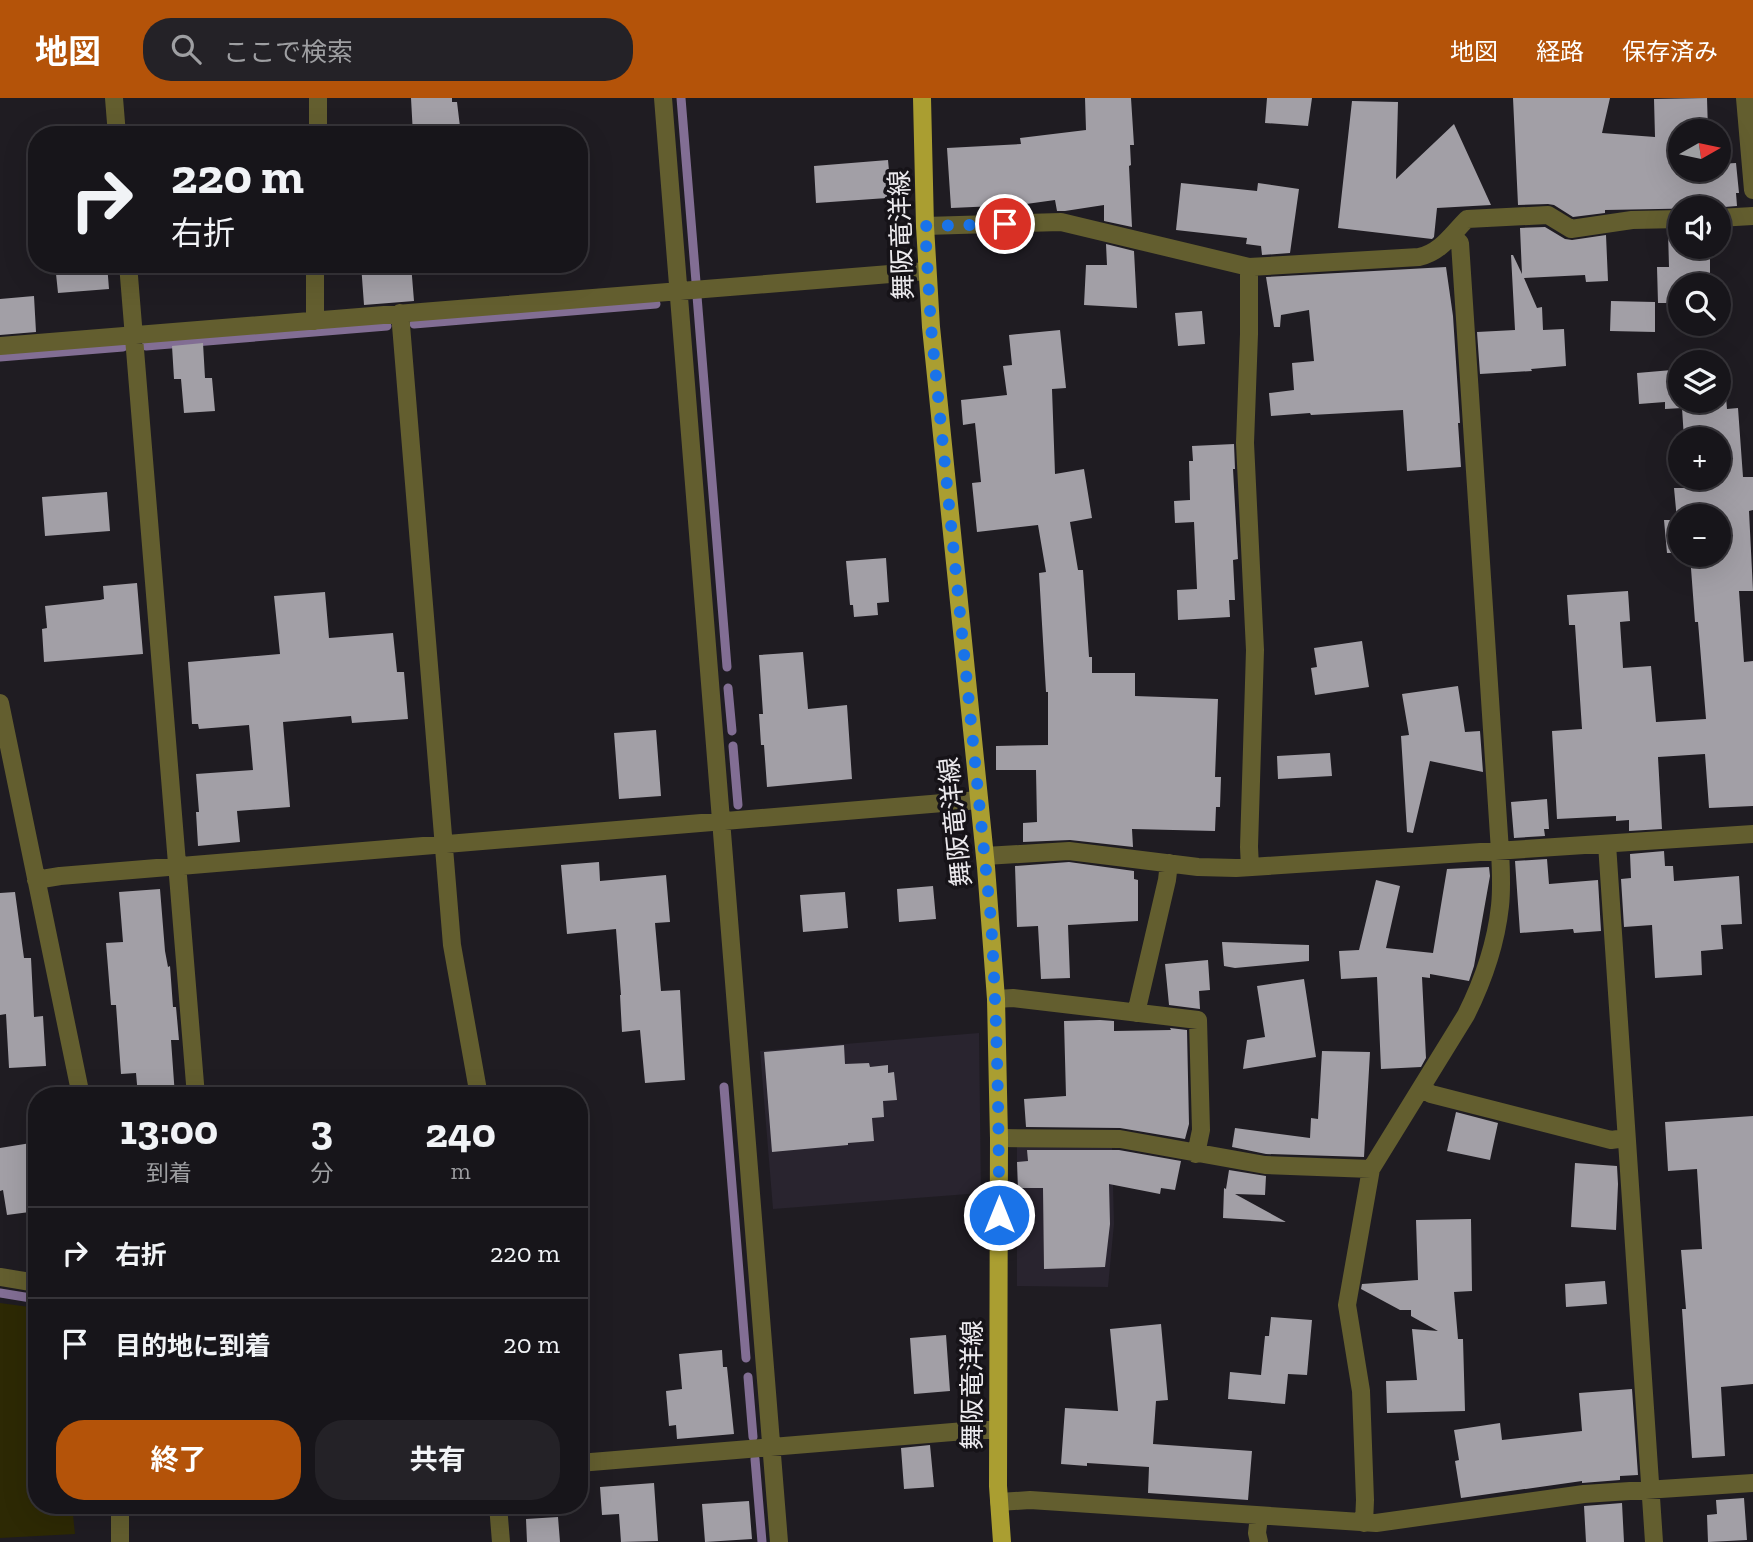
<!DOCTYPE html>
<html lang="ja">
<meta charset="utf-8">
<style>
body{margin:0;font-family:"Zilla Slab","Noto Sans JP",serif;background:#242227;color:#f1f3f6;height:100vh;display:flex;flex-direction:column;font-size:26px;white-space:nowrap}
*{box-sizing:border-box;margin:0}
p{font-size:23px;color:#9e9fa2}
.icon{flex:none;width:38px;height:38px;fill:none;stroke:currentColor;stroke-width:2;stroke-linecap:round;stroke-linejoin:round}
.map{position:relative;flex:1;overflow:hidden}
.panel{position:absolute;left:28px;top:989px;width:560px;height:427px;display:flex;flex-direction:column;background:#17151a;border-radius:28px;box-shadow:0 7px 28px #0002,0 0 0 2px #363439}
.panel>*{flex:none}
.hud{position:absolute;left:28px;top:28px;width:560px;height:147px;border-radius:28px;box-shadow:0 7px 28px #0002,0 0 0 2px #363439;background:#17151a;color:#f1f3f6;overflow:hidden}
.needle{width:46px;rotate:81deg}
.fabs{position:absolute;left:1668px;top:21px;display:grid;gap:14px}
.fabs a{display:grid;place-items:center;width:63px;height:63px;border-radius:50%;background:#17151a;box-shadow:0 7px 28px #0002,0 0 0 2px #363439;font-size:35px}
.pin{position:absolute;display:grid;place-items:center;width:60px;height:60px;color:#fff;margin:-30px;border:4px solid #fff;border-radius:50%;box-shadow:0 2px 7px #0007}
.me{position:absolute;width:77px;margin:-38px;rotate:0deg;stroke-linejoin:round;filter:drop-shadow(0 0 5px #0008)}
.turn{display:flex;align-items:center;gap:24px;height:147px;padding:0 28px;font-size:32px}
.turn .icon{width:91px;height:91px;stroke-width:2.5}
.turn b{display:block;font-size:49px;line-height:60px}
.eta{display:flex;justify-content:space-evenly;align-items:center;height:119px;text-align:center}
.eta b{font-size:42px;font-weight:700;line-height:49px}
.action{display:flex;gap:14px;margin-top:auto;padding:14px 28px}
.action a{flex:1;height:80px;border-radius:28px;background:#b45309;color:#fff;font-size:28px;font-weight:700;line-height:80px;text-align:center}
.action a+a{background:#242227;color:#f1f3f6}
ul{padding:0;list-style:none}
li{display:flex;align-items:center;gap:21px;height:91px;padding:0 28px;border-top:2px solid #363439}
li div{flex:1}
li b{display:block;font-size:26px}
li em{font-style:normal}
header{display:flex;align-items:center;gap:42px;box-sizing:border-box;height:98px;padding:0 35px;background:#b45309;color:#fff}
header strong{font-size:33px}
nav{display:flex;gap:38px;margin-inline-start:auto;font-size:24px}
.search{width:490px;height:63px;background:#242227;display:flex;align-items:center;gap:18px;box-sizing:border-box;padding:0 24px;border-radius:28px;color:#9e9fa2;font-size:26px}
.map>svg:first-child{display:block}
.built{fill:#29242f}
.green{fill:#2d2904}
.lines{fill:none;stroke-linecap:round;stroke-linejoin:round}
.stream{stroke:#826e94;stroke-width:9}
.building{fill:#a29fa6}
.minor{stroke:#635e2f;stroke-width:18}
.major{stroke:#aa9e31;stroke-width:18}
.route{stroke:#1a73e8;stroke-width:12;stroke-dasharray:0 21.6}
.labels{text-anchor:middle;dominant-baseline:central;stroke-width:7;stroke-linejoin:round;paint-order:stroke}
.street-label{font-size:26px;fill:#eceaee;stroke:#161318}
</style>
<header>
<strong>地図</strong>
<div class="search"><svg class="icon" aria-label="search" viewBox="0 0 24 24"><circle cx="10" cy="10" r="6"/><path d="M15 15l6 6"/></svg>ここで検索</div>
<nav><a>地図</a><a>経路</a><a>保存済み</a></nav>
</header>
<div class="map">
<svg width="1753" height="1444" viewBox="0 0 1753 1444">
<rect width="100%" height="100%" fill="#1f1c22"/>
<path class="built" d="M979,935L981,1095L773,1111L760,953Z
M1017,1047L1112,1048L1114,1126L1108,1189L1017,1188Z"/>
<path class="green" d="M0,1205L37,1210V1407H72L75,1436L0,1440Z"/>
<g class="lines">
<path class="stream" d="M681,0L696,184
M697,198L727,569
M414,226L656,206
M146,248L387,228
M0,259L123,249
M728,590L732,633
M733,648L738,707
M724,989L746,1260
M0,1195L37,1201
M748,1279L753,1339
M755,1361L762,1444"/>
</g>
<path class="building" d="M411,0H452V4H457L461,37H413Z
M1085,0H1131L1134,47H1130L1131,67L1129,68L1132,129L1104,123V107L1065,113H1057L1055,102L1019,107L951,110L947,50L1021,46L1020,40L1086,32Z
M1267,0H1312L1308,28L1265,25Z
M1513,0H1610L1602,35L1655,39L1654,1L1707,0L1708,33H1680V72H1718V66L1736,65L1739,95H1736L1737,108L1712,110L1605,112V115L1573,119L1554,107L1548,106L1518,107Z
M1352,3L1398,4L1396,81L1454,26L1491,107L1437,110L1434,139L1432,141L1338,130Z
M888,62L891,94H887V100L816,105L814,68Z
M1181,85L1257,93L1258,85L1299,91L1290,155L1262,157L1261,148L1246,146L1247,140L1176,132Z
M1545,129L1565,141L1572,142L1606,137L1608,183L1586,184L1585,177L1524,180L1537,210L1542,209L1543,232L1564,231L1566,268L1531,271L1532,273L1480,276L1477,234L1515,232L1511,157H1513L1522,176L1520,130Z
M1680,132V149H1710V187H1680V205H1658L1657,169H1669L1668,133Z
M1106,146L1134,153L1137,210L1084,207L1086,167H1107Z
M55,166H107L109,191L58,195Z
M361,166H411L414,203L364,207Z
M1446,169L1453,218L1460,325H1458L1461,369L1407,373L1403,312L1311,317L1310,315L1271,318L1269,295L1294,292L1292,265L1314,263L1309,212L1281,217L1280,229H1274L1266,179Z
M34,198L36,234L0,237V201Z
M1611,203L1655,204V234L1610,233Z
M1202,213L1205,246L1178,248L1175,215Z
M1060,232L1066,290L1052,291L1055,376L1084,371L1092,420L1070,424L1078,472H1083L1089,559H1092V575H1135V598L1218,601L1215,679H1221L1220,709H1216L1215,733L1132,731L1133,749L1070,742L1023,744V725L1037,724L1036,672H996V648L1048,647V594H1046L1039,475L1046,474L1038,427L977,434L972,385L981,384L975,325L963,327L961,302L1007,297L1003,268L1012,267L1009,237Z
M203,245L205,280H212L215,313L184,315L181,281H174L172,248Z
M1672,272V278H1680V303H1718V275H1724L1727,311L1738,310L1743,379H1753V412L1749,413L1753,493H1739L1744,564L1753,563V708L1709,710L1705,656L1658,659L1662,731L1629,733V722L1616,723V718L1557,721L1552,633L1582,631L1575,527H1569L1567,497L1628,493L1630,523L1620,524L1623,570L1651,568L1656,624L1706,621L1698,524H1695L1690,457H1718V418H1680V455H1667L1664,422H1677L1674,390H1684V380H1718V341H1684L1682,310L1665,311V304L1639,306L1637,275Z
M1234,346L1235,371H1233L1238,461L1233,462L1235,502H1229L1230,519L1178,522L1177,492L1197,491L1194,424L1175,425L1174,403L1190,402L1189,363H1193L1192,348Z
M107,394L110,433L45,438L42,399Z
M886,460L889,504L877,505L878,517L854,519L853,507H850L846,463Z
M137,485L143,556L44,564L42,531L47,530L45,508L100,502L104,501L103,488Z
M325,494L329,540L393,535L397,574H404L408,621L352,625L351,618L283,624L290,709L237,713L240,744L198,748L196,714H199L196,676L253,672L249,627L199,631L198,626H192L188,564L280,556L274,498Z
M1362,543L1369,589L1315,597L1311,570L1317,569L1314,550Z
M803,554L808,611L847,607L852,681L767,689L764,647H761L759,616H763L759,557Z
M1458,588L1465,634L1480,633L1483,674L1430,663L1413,735L1407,734L1401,638L1409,637L1402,596Z
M656,632L661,698L619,701L614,635Z
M1330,655L1332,678L1278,681L1277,658Z
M1547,701L1549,731H1544L1545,738L1514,740L1511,704Z
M1664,753L1665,768H1673L1674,783L1739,778L1742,826L1721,827L1723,851L1701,853L1702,877L1655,880L1652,827L1624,829L1621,781L1631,780L1630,756Z
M1547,761L1549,786L1598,782L1601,833L1574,835L1573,831L1520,835L1515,763Z
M599,764L600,783L666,777L670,824L655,825L661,893L680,892L685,982L645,985L640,932L622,934L620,897H621L616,831L567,836L561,767Z
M1069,764L1134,773V781L1138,782V823L1068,827L1070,880L1041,881L1038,828L1017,829L1015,768Z
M1489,769L1490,778L1474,868L1469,883L1430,876V880L1422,879L1426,960L1421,969L1381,971L1377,879L1341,881L1339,853L1359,852L1376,782L1400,788L1386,850L1433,855L1447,771Z
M933,788L936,821L899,824L897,791Z
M160,791L165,853L168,869L170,868L173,909H176L179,942H171L175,998H138L136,975L121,976L116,907H111L106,845L123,844L119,794Z
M15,794L24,860H31L34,919L43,918L46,968L9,970L6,916L0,917V795Z
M845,794L848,830L803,834L800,797Z
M1222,844L1309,847V863L1235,870L1224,868Z
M1208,862L1210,892L1199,893L1200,911L1169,907L1165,866Z
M1304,881L1316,959L1243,971L1247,942L1265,939L1257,888Z
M1100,922L1114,923V933L1171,932L1170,930L1187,932L1189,1026L1185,1041L1120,1030L1026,1029L1024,1001L1066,998L1064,923Z
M844,947L845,966L869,965L870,969L888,967V975L894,974L897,1002L883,1003L884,1019L872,1020L874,1043L848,1045V1047L772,1054L764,954Z
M1322,953L1370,954L1364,1059L1266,1056L1232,1049L1235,1030L1310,1040L1311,1020L1318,1021Z
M1456,1014L1498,1025L1490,1062L1447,1053Z
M1753,1018V1286L1721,1289L1725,1358L1692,1360L1682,1211H1686L1681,1152L1702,1151L1697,1071L1668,1073L1665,1024Z
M37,1044V1113L7,1117L3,1092L0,1093V1050Z
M1027,1052H1119L1181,1063L1175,1092L1161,1090L1160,1096L1109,1086L1110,1126L1105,1169L1044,1171L1043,1090H1018L1017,1064L1028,1063Z
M1575,1065L1617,1068L1618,1086L1616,1132L1571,1129Z
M1229,1072L1266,1078L1265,1097L1235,1096L1286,1124L1223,1120L1224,1090L1226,1091Z
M1471,1121L1472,1193L1454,1194L1458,1241H1463L1465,1313L1387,1315L1386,1283L1417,1282L1412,1231L1438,1233L1411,1218V1212H1400L1361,1191L1362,1186L1418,1182L1416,1122Z
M1605,1183L1607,1206L1566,1209L1565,1186Z
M1271,1219L1312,1222L1307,1277L1288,1276L1285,1306L1228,1301L1230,1274L1261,1277L1265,1238H1269Z
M1161,1226L1168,1302L1156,1303L1153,1346L1252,1353L1248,1402L1148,1395L1149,1369L1087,1365V1368L1061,1366L1065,1310L1118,1313L1110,1231Z
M946,1237L950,1293L914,1296L910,1240Z
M722,1252L723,1269H727L734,1336L677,1341L676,1327L669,1328L666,1293L682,1291L679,1256Z
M1632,1291L1638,1377L1620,1378V1382L1582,1385V1383L1461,1400L1455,1363L1459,1362L1454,1332L1500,1325L1502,1342L1582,1333L1579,1295Z
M930,1347L934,1389L904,1391L901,1350Z
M654,1385L658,1443L621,1444L619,1416L602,1417L600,1389Z
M1744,1400L1747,1442L1708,1444L1707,1417L1717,1416L1716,1402Z
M749,1403L752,1441L705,1444L702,1406Z
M1622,1405L1624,1444H1586L1584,1408Z
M558,1419L560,1444H527L526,1421Z"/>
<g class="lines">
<path class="minor" d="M114,0L117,37
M318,0V37
M663,0L779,1444
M1745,0L1753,92
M1718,120L1753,118
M925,128L1061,124L1249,169L1419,159C1441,154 1451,137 1467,121L1548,117L1571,131L1632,122L1680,121
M128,166L196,998
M315,166V223
M1249,169V236L1245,345L1255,552L1249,749L1250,769
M400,215L452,847L479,998
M0,248L927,173
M0,605L81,998
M1607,746L1654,1444
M985,758L1069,753L1198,769L1236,770L1753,736
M36,782L60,778L979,702
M996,901L1013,900L1198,922L1201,1032L1196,1056
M1136,915L1167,782L1169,765
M1421,990L1431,996L1611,1042L1626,1040
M999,1040L1120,1041L1265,1067L1371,1071
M0,1179L37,1185
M579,1365L977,1332H998
M999,1404L1030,1402L1376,1425L1584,1396L1753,1385
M120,1407V1444
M498,1407L501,1444
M1259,1418L1257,1435L1259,1444
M1364,1425L1365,1402L1361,1293L1347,1207L1371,1071L1466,917C1483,883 1496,845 1500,808C1502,790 1501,771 1500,753L1460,145L1452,137"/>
<path class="major" d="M922,0L925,128L931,229L986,769L996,901L999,1040L998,1388L1002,1444"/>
</g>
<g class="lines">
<path class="route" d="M999,1117C999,1019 997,921 991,822L931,229L925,128L1005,126"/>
</g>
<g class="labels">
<g class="street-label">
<text transform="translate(901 137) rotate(-92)">舞阪竜洋線</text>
<text transform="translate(955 724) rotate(-96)">舞阪竜洋線</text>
<text transform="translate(972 1287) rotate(-90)">舞阪竜洋線</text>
</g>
</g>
</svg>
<div class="fabs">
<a><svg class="needle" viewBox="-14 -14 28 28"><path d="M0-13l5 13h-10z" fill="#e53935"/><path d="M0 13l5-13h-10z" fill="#9e9fa2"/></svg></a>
<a><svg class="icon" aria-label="sound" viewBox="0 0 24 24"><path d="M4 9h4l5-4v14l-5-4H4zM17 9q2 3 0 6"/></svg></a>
<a><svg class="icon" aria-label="search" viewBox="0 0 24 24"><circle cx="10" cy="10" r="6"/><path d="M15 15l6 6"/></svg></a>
<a><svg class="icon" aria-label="layers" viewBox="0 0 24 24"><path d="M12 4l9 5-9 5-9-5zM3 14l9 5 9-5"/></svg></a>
<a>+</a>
<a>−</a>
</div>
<div class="pin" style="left:1005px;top:126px;background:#d93025"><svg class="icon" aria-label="arrive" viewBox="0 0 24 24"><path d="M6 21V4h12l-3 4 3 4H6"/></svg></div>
<svg class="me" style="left:999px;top:1117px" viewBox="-20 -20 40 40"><circle r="17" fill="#1a73e8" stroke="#fff" stroke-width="3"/><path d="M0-11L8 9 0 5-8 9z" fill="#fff"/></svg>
<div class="hud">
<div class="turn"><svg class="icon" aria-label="right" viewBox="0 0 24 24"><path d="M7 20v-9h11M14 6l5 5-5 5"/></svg><div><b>220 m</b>右折</div></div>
</div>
<section class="panel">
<div class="eta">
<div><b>13:00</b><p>到着</p></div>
<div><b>3</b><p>分</p></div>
<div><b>240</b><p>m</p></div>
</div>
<ul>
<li><svg class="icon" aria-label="right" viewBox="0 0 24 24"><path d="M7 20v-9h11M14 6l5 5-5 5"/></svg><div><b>右折</b></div><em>220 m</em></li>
<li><svg class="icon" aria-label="arrive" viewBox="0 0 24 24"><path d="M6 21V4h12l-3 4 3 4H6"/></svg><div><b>目的地に到着</b></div><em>20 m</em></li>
</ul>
<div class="action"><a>終了</a><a>共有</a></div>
</section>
</div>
